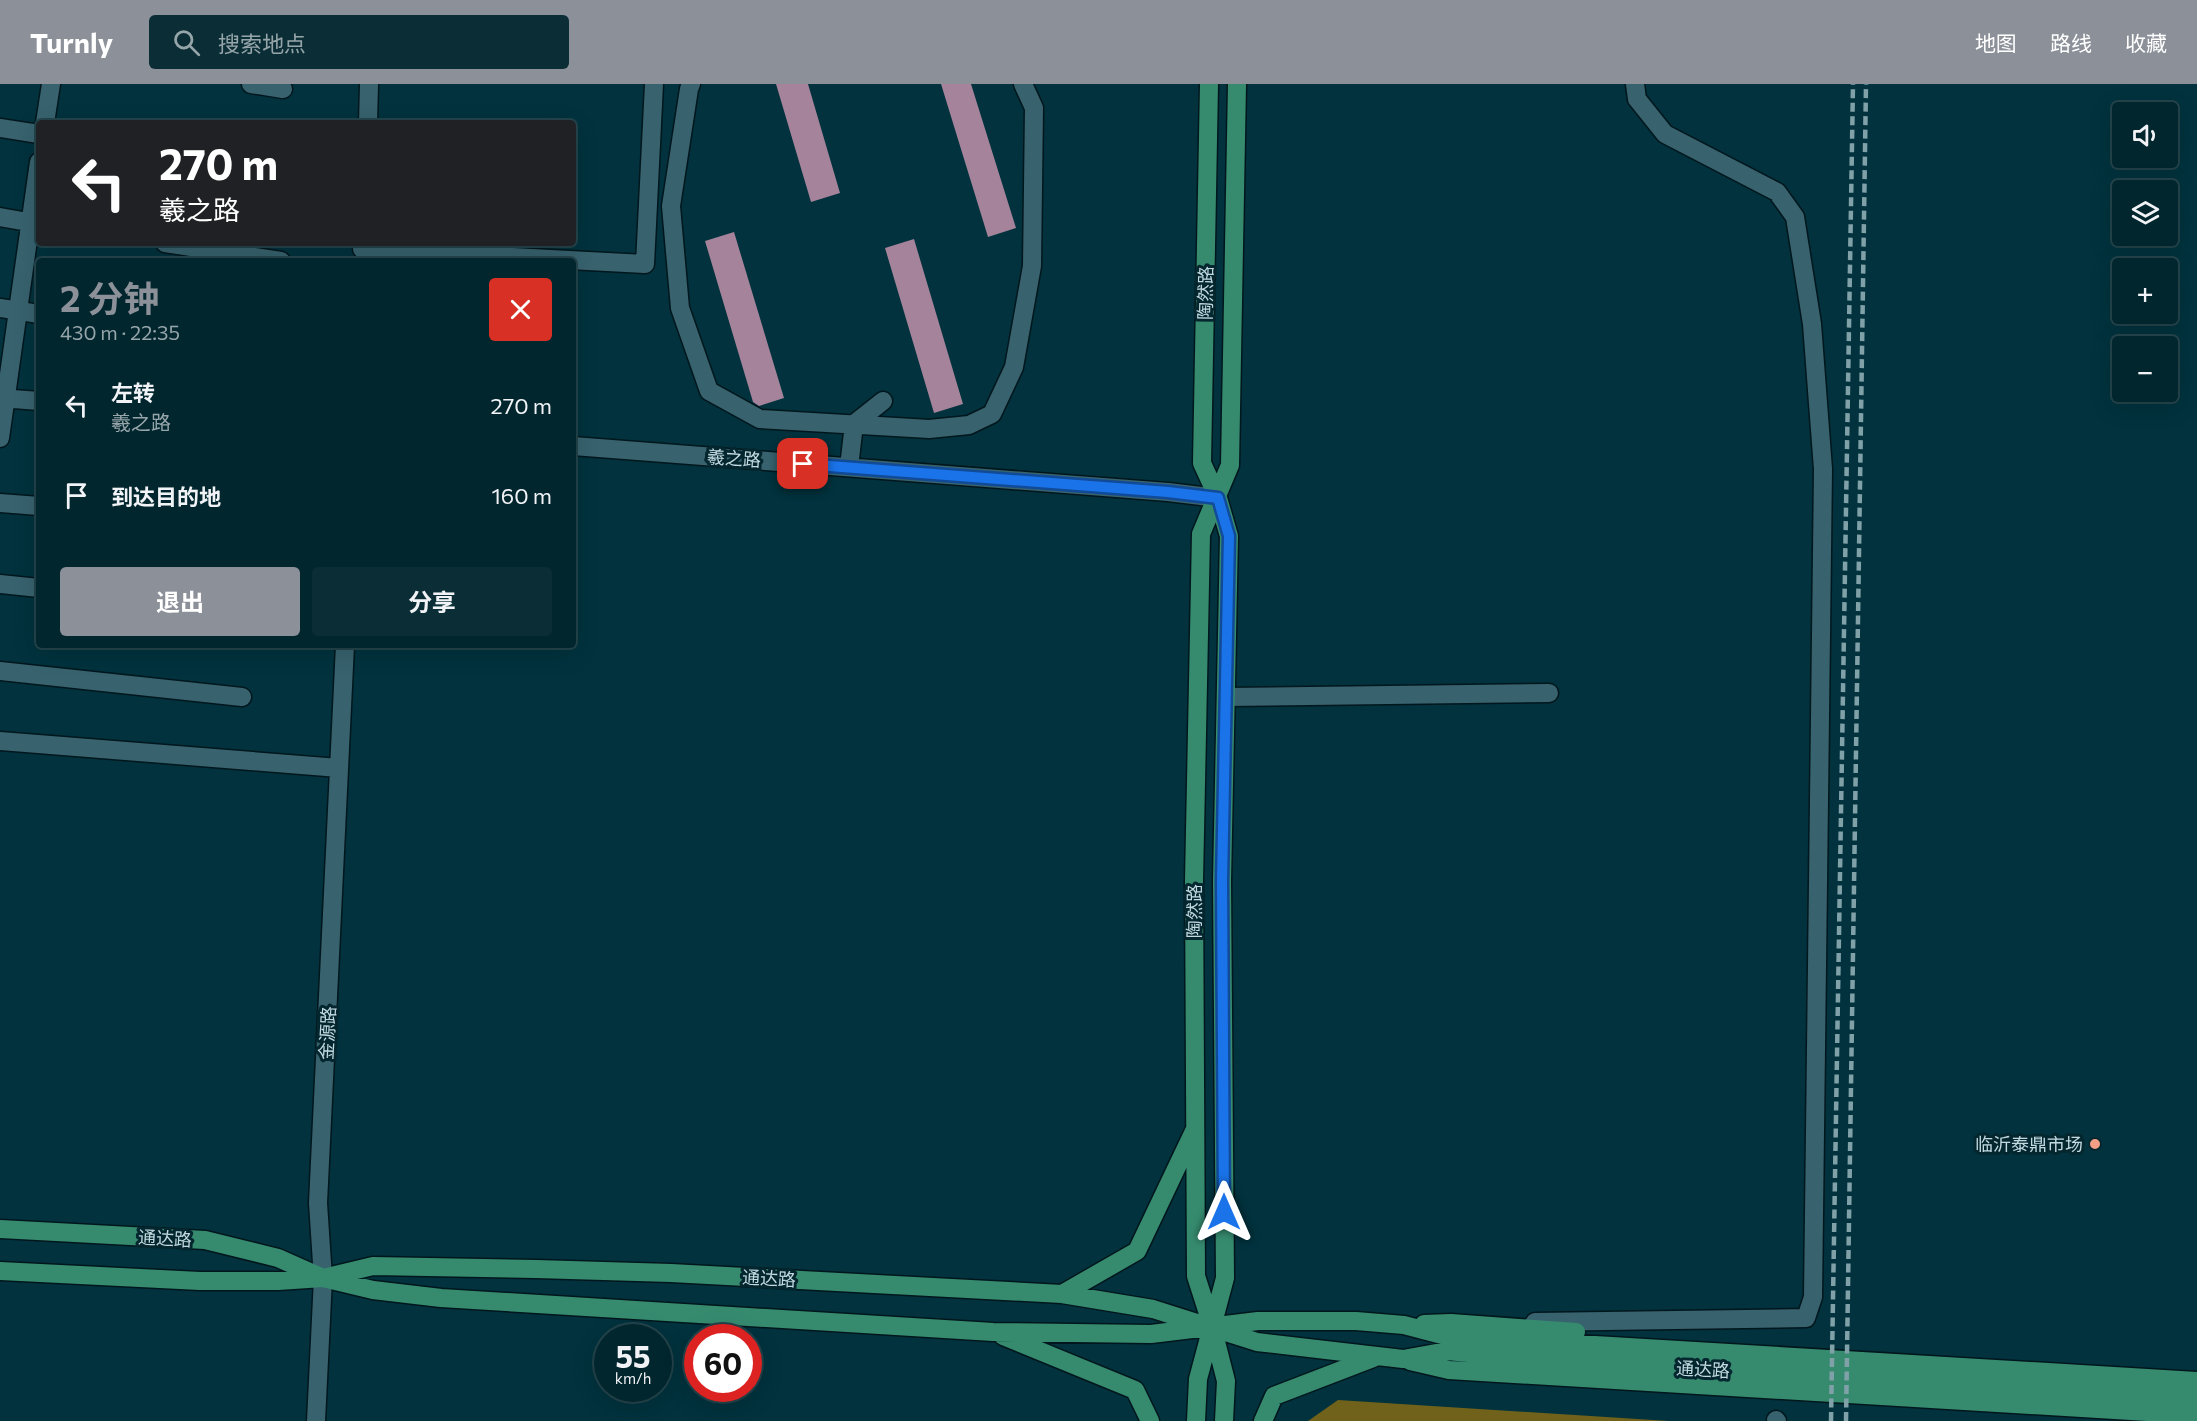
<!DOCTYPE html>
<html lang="zh">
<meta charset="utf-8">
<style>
body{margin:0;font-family:Commissioner,"Noto Sans SC",sans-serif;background:#0b2e36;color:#f1f3f6;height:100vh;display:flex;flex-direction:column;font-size:22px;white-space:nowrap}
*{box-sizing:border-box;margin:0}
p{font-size:20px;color:#96a5aa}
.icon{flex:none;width:33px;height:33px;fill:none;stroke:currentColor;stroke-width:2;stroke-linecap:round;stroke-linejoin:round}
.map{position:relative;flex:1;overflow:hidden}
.panel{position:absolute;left:36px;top:174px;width:540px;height:390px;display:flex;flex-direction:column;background:#01262e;border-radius:6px;box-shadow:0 6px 24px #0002,0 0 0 2px #23434a}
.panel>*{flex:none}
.guide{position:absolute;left:36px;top:36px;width:540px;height:126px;border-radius:6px;box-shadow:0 6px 24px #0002,0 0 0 2px #23434a;background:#202124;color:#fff;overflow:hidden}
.tools{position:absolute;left:2112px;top:18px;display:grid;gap:12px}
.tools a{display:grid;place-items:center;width:66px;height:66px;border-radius:6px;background:#01262e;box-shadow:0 6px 24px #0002,0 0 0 2px #23434a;font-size:30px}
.speed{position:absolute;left:594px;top:1240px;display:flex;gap:12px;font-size:30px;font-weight:700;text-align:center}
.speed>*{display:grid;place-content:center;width:78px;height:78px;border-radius:50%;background:#01262e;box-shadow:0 6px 24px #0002,0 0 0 2px #23434a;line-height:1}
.speed small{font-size:15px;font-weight:400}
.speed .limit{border:9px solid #d22;background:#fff;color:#111}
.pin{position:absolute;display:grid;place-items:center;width:51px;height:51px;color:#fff;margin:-26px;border-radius:12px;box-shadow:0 3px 9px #0006}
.me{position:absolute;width:66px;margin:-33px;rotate:0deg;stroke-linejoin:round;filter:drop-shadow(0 0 4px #0008)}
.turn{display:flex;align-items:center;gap:21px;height:126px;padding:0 24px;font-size:27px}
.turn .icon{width:78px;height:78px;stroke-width:2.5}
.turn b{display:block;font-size:42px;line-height:51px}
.round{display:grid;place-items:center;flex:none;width:63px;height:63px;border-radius:6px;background:#0b2e36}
.summary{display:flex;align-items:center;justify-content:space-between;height:102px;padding:0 24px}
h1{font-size:36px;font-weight:700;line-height:45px;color:#8c9099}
.cta{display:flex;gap:12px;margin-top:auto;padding:12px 24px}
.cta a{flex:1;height:69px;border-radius:6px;background:#8c9099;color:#fff;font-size:24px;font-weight:700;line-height:69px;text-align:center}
.cta a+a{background:#0b2e36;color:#f1f3f6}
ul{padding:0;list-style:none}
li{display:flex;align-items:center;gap:18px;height:90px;padding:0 24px}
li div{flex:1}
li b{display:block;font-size:22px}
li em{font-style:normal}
header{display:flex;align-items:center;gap:36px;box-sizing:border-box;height:84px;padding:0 30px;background:#8c9099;color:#fff}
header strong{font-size:28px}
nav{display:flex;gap:33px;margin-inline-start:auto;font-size:21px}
.search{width:420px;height:54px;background:#0b2e36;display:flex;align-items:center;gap:15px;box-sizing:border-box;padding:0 21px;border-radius:6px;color:#96a5aa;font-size:22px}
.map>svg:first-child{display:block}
.forest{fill:#70621b}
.building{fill:#a5839a}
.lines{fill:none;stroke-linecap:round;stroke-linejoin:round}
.minor-casing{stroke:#02171d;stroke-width:21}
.major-casing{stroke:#02171d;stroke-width:21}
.minor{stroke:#37626e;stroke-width:18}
.major{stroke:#368b6f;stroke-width:18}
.rail{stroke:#81a1a9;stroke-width:4.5;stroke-dasharray:9 4.5;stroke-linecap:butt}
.route-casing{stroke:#114b97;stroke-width:15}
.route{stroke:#1a73e8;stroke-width:10}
.poi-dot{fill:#f39f85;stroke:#04272f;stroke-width:2}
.labels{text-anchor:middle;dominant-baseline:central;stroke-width:6;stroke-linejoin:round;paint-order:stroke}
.street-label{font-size:18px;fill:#c2d9e0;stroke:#04272f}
.poi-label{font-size:18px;fill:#c2d9e0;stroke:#04272f;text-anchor:end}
</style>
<header>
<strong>Turnly</strong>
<div class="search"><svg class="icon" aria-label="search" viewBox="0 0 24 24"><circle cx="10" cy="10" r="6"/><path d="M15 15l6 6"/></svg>搜索地点</div>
<nav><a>地图</a><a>路线</a><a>收藏</a></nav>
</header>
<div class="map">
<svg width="2197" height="1337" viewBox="0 0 2197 1337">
<rect width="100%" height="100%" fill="#01323d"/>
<path class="forest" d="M1338,1316L1669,1337H1308Z"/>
<path class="building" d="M776,0H808L840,109L811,118Z
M941,0H971L1016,144L988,153Z
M734,148L784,314L759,322L753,318L705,157Z
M914,155L963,320L934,329L885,164Z"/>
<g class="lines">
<defs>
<path id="minor" d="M251,0L283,5
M691,0L689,5L671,122L680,224L709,307L760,335L929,345L969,341L992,330L1014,283L1032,182L1034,24L1023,0
M45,39L51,0
M368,39L369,0
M0,44L39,50
M0,133L39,140
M165,159L281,177
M362,165L645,180L654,0
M0,224L39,230
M0,314L39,317
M0,354L39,78
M573,362L1168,408L1218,414
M849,383L854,340L883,317
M0,419L39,422
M0,500L39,504
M0,587L242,613
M1226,613L1549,609
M0,657L339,684
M1535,1238L1806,1234L1813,1213L1823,385L1812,240L1795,133L1777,108L1665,50L1637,15L1635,0
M1776,1336L1777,1337
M316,1337L323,1194L318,1119L345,561"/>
<path id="major" d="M0,1145L205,1156L278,1174L323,1194L373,1206L441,1214L993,1248L1151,1250L1258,1237H1356L1404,1241L1446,1252L2197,1297
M0,1187L200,1197H278L323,1194L373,1182L536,1185L671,1189L1062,1210L1153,1225L1257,1258L1403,1275L1447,1267L1512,1273L2197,1315
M1062,1210L1137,1167L1194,1047
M1424,1240L1451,1239L1576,1248
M1003,1252L1135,1306L1150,1337
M1410,1277L1449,1286L2197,1331
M1196,1337L1198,1295L1225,1194L1222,797L1229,452L1218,414L1202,379L1209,0
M1224,1337L1226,1297L1212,1242L1196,1192L1194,797L1201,450L1230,381L1237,0
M1263,1337L1274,1312L1373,1274"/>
</defs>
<use href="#minor" class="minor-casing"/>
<use href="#major" class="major-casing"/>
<use href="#minor" class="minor"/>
<use href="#major" class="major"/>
<path class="rail" d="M1831,1337L1853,0
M1846,1337L1866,0"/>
</g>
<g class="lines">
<defs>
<path id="route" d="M803,380L1168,408L1218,414L1229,452L1222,797L1224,1128"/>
</defs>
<use href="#route" class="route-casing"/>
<use href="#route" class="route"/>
</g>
<circle class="poi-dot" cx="2095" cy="1060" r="6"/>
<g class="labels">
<g class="street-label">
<text transform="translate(1205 209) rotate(-89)">陶然路</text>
<text transform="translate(734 374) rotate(4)">羲之路</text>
<text transform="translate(1194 827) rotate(-90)">陶然路</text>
<text transform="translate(327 949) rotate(-87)">金源路</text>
<text transform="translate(165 1154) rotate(3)">通达路</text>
<text transform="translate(769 1194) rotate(3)">通达路</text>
<text transform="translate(1703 1285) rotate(3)">通达路</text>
</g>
<g class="poi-label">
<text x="2083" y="1060">临沂泰鼎市场</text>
</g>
</g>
</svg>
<div class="tools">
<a><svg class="icon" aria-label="sound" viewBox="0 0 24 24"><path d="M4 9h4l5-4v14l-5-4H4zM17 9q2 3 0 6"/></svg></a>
<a><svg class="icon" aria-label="layers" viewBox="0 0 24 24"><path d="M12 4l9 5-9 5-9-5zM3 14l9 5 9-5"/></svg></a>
<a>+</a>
<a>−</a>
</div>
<div class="speed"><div>55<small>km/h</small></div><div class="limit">60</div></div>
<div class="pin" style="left:803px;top:380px;background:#d93025"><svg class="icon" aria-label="arrive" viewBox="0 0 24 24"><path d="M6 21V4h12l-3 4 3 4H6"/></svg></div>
<svg class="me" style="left:1224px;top:1128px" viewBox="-20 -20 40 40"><path d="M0-17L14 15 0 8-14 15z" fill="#1a73e8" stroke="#fff" stroke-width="4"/></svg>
<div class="guide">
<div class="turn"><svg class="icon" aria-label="left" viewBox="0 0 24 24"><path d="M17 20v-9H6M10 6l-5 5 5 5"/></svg><div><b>270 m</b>羲之路</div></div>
</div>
<section class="panel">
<div class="summary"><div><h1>2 分钟</h1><p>430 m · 22:35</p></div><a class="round" style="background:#d93025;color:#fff"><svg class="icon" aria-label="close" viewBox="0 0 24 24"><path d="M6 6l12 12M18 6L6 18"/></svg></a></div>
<ul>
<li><svg class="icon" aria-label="left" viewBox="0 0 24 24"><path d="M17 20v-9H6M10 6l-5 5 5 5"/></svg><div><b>左转</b><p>羲之路</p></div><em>270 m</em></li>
<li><svg class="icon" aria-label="arrive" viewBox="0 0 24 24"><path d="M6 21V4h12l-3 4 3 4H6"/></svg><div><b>到达目的地</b></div><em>160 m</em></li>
</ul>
<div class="cta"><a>退出</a><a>分享</a></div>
</section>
</div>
